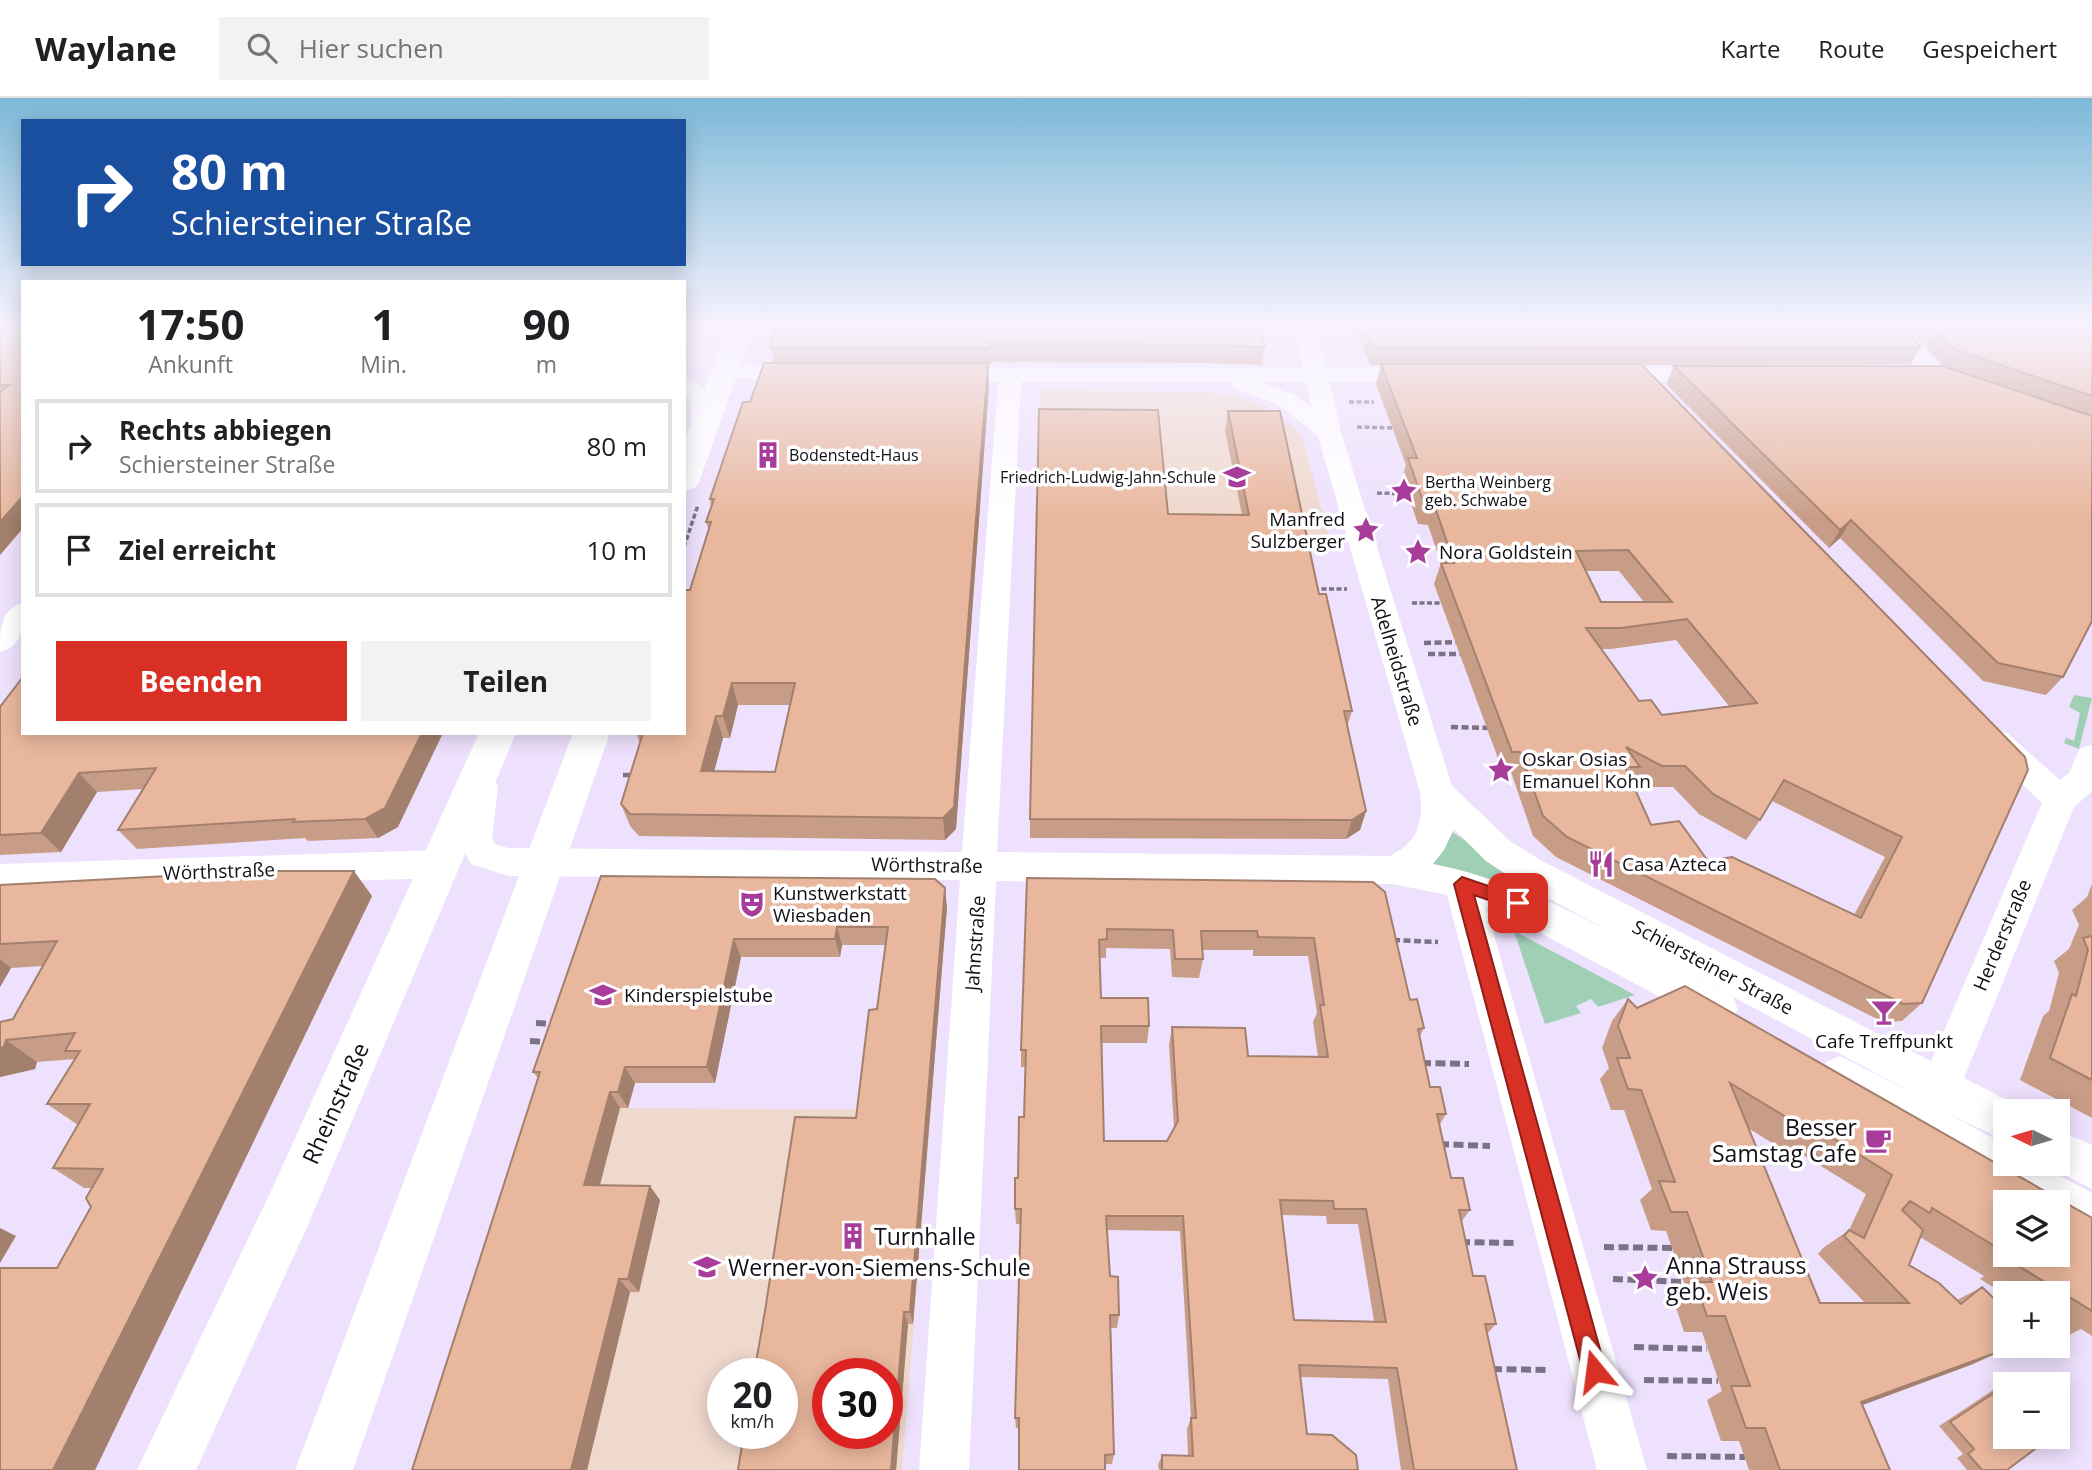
<!DOCTYPE html>
<html lang="de">
<meta charset="utf-8">
<style>
body{margin:0;font-family:"Open Sans",sans-serif;background:#f2f2f2;color:#202124;height:100vh;display:flex;flex-direction:column;font-size:26px;white-space:nowrap}
*{box-sizing:border-box;margin:0}
p{font-size:23px;color:#757577}
.icon{flex:none;width:38px;height:38px;fill:none;stroke:currentColor;stroke-width:2;stroke-linecap:round;stroke-linejoin:round}
.map{position:relative;flex:1;overflow:hidden}
.drawer{position:absolute;left:21px;top:182px;width:665px;height:455px;display:flex;flex-direction:column;background:#fff;border-radius:0px;box-shadow:0 4px 18px #0003}
.drawer>*{flex:none}
.hud{position:absolute;left:21px;top:21px;width:665px;height:147px;border-radius:0px;box-shadow:0 4px 18px #0003;background:#1a4fa0;color:#fff;overflow:hidden}
.needle{width:46px;rotate:275deg}
.controls{position:absolute;left:1993px;top:1001px;display:grid;gap:14px}
.controls a{display:grid;place-items:center;width:77px;height:77px;border-radius:0px;background:#fff;box-shadow:0 4px 18px #0003;font-size:35px}
.speed{position:absolute;left:707px;top:1260px;display:flex;gap:14px;font-size:35px;font-weight:700;text-align:center}
.speed>*{display:grid;place-content:center;width:91px;height:91px;border-radius:50%;background:#fff;box-shadow:0 4px 18px #0003;line-height:1}
.speed small{font-size:18px;font-weight:400}
.speed .limit{border:10px solid #d22;background:#fff;color:#111}
.pin{position:absolute;display:grid;place-items:center;width:60px;height:60px;color:#fff;margin:-30px;border-radius:14px;box-shadow:0 4px 10px #0006}
.me{position:absolute;width:77px;margin:-38px;rotate:344deg;stroke-linejoin:round;filter:drop-shadow(0 0 5px #0008)}
.turn{display:flex;align-items:center;gap:24px;height:147px;padding:0 35px;font-size:32px}
.turn .icon{width:91px;height:91px;stroke-width:2.5}
.turn b{display:block;font-size:49px;line-height:60px}
.eta{display:flex;justify-content:space-evenly;align-items:center;height:119px;text-align:center}
.eta b{font-size:42px;font-weight:700;line-height:49px}
.primary-button{display:flex;gap:14px;margin-top:auto;padding:14px 35px}
.primary-button a{flex:1;height:80px;border-radius:0px;background:#d93025;color:#fff;font-size:28px;font-weight:700;line-height:80px;text-align:center}
.primary-button a+a{background:#f2f2f2;color:#202124}
ul{padding:0;list-style:none}
li{display:flex;align-items:center;gap:21px;height:94px;margin:0 14px 10px;padding:0 21px;border:4px solid #e0e0e0;border-radius:0px}
li div{flex:1}
li b{display:block;font-size:26px}
li em{font-style:normal}
header{display:flex;align-items:center;gap:42px;box-sizing:border-box;height:98px;padding:0 35px;background:#fff;border-bottom:2px solid #e0e0e0}
header strong{font-size:33px}
nav{display:flex;gap:38px;margin-inline-start:auto;font-size:24px}
.search{width:490px;height:63px;background:#f2f2f2;display:flex;align-items:center;gap:18px;box-sizing:border-box;padding:0 24px;border-radius:0px;color:#757577;font-size:26px}
.map>svg:first-child{display:block}
.education{fill:#efd8cc;fill-rule:evenodd}
.green{fill:#9fd0b6}
.lines{fill:none;stroke-linecap:round;stroke-linejoin:round}
.path-far2{stroke:#7b7385;stroke-width:3.5;stroke-dasharray:5 2.5;stroke-linecap:butt}
.path-far1{stroke:#7b7385;stroke-width:4.5;stroke-dasharray:7 3.5;stroke-linecap:butt}
.path{stroke:#7b7385;stroke-width:6;stroke-dasharray:10 4.5;stroke-linecap:butt}
.minor{fill:#fff;fill-rule:evenodd}
.major{fill:#fff;fill-rule:evenodd}
.wall{fill:#c89d87;fill-rule:evenodd}
.shaded-wall{fill:#a3806e}
.building{fill:#e9b79d;stroke:#a3806e;stroke-width:2;fill-rule:evenodd}
.route{fill:#d93025;stroke:#8d1f18;stroke-width:2}
.labels{text-anchor:middle;dominant-baseline:central;stroke-width:7;stroke-linejoin:round;paint-order:stroke}
.far-poi-label{font-size:16px;fill:#130e17;stroke:#fff;text-anchor:start}
.poi-label{font-size:19px;fill:#130e17;stroke:#fff;text-anchor:start}
.street-label{font-size:19px;fill:#130e17;stroke:#fff}
.near-street-label{font-size:23px;fill:#130e17;stroke:#fff}
.near-poi-label{font-size:23px;fill:#130e17;stroke:#fff;text-anchor:start}
</style>
<header>
<strong>Waylane</strong>
<div class="search"><svg class="icon" aria-label="search" viewBox="0 0 24 24"><circle cx="10" cy="10" r="6"/><path d="M15 15l6 6"/></svg>Hier suchen</div>
<nav><a>Karte</a><a>Route</a><a>Gespeichert</a></nav>
</header>
<div class="map">
<svg width="2092" height="1372" viewBox="0 0 2092 1372">
<rect width="100%" height="100%" fill="#eee1fd"/>
<path class="education" d="M1040,292L1207,294L1236,298L1264,308L1294,329L1303,341L1328,437L1166,436L1038,362Z
M620,1010L931,1012L902,1372H433ZM723,1276H782V1335H723ZM828,1276H887V1335H828Z"/>
<path class="green" d="M2074,597L2092,600L2079,651L2064,645L2066,640L2074,643L2080,615L2069,609Z
M1449,732L1517,776L1512,795L1430,766Z
M1514,833L1635,897L1598,909L1591,901L1576,908L1581,915L1545,926Z"/>
<g class="lines">
<path class="path-far2" d="M1349,304H1374
M1357,329L1394,330
M1377,395L1412,396
M684,449L698,407
M1314,491H1347
M1412,505H1446"/>
<path class="path-far1" d="M1424,545L1462,544
M1428,556H1465
M1451,629L1491,630
M623,677H636
M1393,842L1438,844"/>
<path class="path" d="M536,925L553,926
M530,943L546,944
M1421,965L1469,966
M1439,1046L1490,1048
M1460,1144L1515,1145
M1604,1149L1672,1150
M1613,1181L1683,1184
M1634,1249L1707,1251
M1492,1271L1547,1272
M1644,1282L1718,1283
M1667,1358L1745,1359"/>
<path class="minor" d="M1295,229H1317L1326,270H1422L1430,272L1434,277L1430,282L1422,284H1330L1341,335L1452,688L1510,743L1542,763L1931,963L2042,705L1985,651L1980,643L1985,635L1996,631L2007,635L2060,682L2069,675L2080,650L2092,647V693L2074,709L1964,980L2021,1009L2023,1013H2006V1043L1949,1016L2006,1047V1066H2039L2092,1095V1141L2058,1124V1104H2024L1826,990L1820,977L1826,964L1840,958L1917,997L1516,783L1486,763L1454,731L1444,752L1433,766C1540,787 1636,849 1733,899L1738,911L1733,923L1719,928L1705,923L1505,816L1486,809L1647,1372H1597L1447,797L1393,786L996,783L969,1372H919L960,782L508,778L471,766L457,742L464,688L469,679L481,675L493,679L498,688L492,740L495,746L508,750L962,754L998,284H944L936,282L932,277L936,272L944,270H1303ZM1021,284H1230L1233,290L1279,307L1318,338L1420,694C1423,725 1419,743 1390,758L997,754ZM1260,284H1306L1312,310L1295,297Z
M1882,229H1905L1942,271L1946,276L1942,281H1926Z
M725,266L803,270L811,272L815,277L811,282L803,284L717,278L714,273Z
M1609,270L1716,271L1724,273L1728,278L1724,283L1716,285L1601,282L1597,277L1601,272Z
M684,279C709,285 728,314 712,338H694C686,325 699,308 684,295Z
M23,505C23,526 25,547 0,554C0,533 0,511 23,505Z
M439,752L451,756L457,766L451,776L439,780L0,794V766Z
M2058,1032L2092,1047V1091L2043,1066H2058Z"/>
<path class="major" d="M728,229H754L699,384L695,390L684,393V344Z
M479,635H516L308,1127L196,1372H137L272,1091Z
M573,635H610L353,1372H295Z"/>
</g>
<path class="wall" d="M0,229H23V430L0,457Z
M776,229L1265,249L1262,267L1205,265L991,264V267H988L989,287L956,731L945,742L639,738L630,728L621,706L640,645L636,635H684L690,492L709,433L706,424L711,408L710,401L750,304L774,265L771,250ZM738,607H790L775,674H714L723,640H730Z
M1355,229H1689L1693,234H1699L1696,229H1904L1921,249L1910,266L1642,267L2025,659L1922,905L1902,923L1883,924L1556,759L1533,738L1511,674H1503L1434,486L1441,465L1428,427L1418,426L1402,380L1406,367L1376,286L1381,267H1370ZM1586,473H1619L1644,504H1601ZM1676,542L1729,608L1662,617L1639,603L1601,551H1611ZM1634,680L1650,689H1673L1699,716L1746,742L1760,722L1772,703L1885,759L1854,817L1708,763L1651,727L1632,684Z
M1908,229H2092V523L2063,579L2046,597L1983,583L1840,440L1829,450L1666,286L1674,268H1943Z
M1228,313L1319,496L1352,613L1347,629L1366,713L1360,732L1346,741L1030,740V721L1168,416L1242,417L1225,332Z
M0,609L398,729L378,740L308,743L305,740L137,751L118,732L143,691L97,694L61,754L0,757Z
M601,778L947,809L913,1226H908L896,1372L856,1020L877,911L885,847H842L840,859H741L715,985H635L628,1010H620L599,1087L660,1102L639,1194H630L587,1372L538,980L533,974Z
M1027,780L1373,784L1410,902L1424,930L1420,938L1430,989L1446,1016L1440,1026L1451,1080L1470,1112L1461,1124L1473,1178L1496,1226L1487,1236L1517,1372H1401L1388,1281L1300,1279L1307,1336L1358,1372H1159L1158,1367L1162,1357L1188,1358L1187,1331L1191,1320L1180,1133L1107,1132L1110,1178L1119,1217L1117,1230H1111L1114,1356L1112,1366H1105L1019,1330H1016L1015,1320L1021,1126H1016L1015,1111L1024,1019L1025,969H1021V952ZM1106,850L1170,851L1172,879L1199,880L1203,861L1202,852H1253V858H1308L1317,915L1313,924L1318,959L1248,958L1172,929L1169,947L1174,1030L1167,1043H1104L1101,945H1147L1149,928L1101,900L1099,860H1106ZM1281,1117L1326,1118L1327,1126H1358L1374,1223L1294,1222Z
M2092,786V1020L2020,982L2043,918L2049,913L2059,875L2054,863L2069,851L2079,827L2072,812L2087,799Z
M0,787L372,798L95,1372H0L57,1170L91,1109L92,1090H84L53,1070L78,1027L47,1006L75,961L37,964L35,971L0,979V924L13,921L42,868L11,870L0,889Z
M1628,901L1637,910L2092,1120V1238L2081,1231L2069,1237L2058,1230V1195H2006V1197L1980,1181L1984,1178L1920,1139L1909,1167L1957,1202L1982,1189L1973,1266L1862,1307L1890,1372H1749L1739,1343H1721L1707,1302L1722,1293L1702,1234H1684L1673,1200L1686,1190L1666,1133L1651,1132L1640,1102L1652,1091L1624,1012H1611L1600,981L1609,970L1602,950L1612,923ZM1748,1030L1795,1059L1800,1055L1866,1096L1849,1132L1823,1150L1818,1156L1865,1205H1820ZM2006,1104L2058,1157H2006Z
M2006,1286L2007,1372H1967L1957,1360L1963,1356L1939,1328L1996,1290Z"/>
<path class="shaded-wall" d="M988,265L989,287L956,731L945,742L943,720Z
M23,398V430L0,457V424Z
M1851,422L1840,440L1829,450L1840,432Z
M732,585L738,607L730,640L723,618Z
M716,618L723,640L708,696L701,673Z
M422,635H443L398,729L378,740L365,721Z
M79,675L97,694L61,754L41,735Z
M1366,713L1360,732L1346,741L1352,722Z
M354,773L372,798L95,1372H53Z
M945,790L947,809L913,1226L910,1214Z
M837,829L842,847L840,859L835,841Z
M734,841L741,859L715,985L707,969Z
M0,861L11,870L0,889Z
M6,942L37,964L35,971L0,979V950Z
M625,969L635,985L628,1010L618,994Z
M610,994L620,1010L596,1102L584,1087Z
M650,1088L660,1102L639,1194L628,1181Z
M0,1130L16,1138L0,1165Z
M619,1181L630,1194L587,1372H571Z
M904,1214L908,1226L896,1372H891Z
M2006,1251L1973,1266L1833,1318L1861,1304Z"/>
<path class="building" d="M0,229H23V398L0,424V294L9,287H0Z
M776,229H1260L1265,249L1207,247L990,246V250H771V245Z
M1365,229H1689L1693,234H1709L1713,229H1904L1921,249L1374,250Z
M1934,229H2092V298L1954,251Z
M764,265H988L954,709L943,720L630,716L621,706L643,635H684V492H690L711,424H706L714,401H710L743,304H750ZM732,585H795L775,674L701,673L716,618H723Z
M1381,266H1641L2025,659L2028,672L1922,905L1903,906L1567,739L1543,718L1520,654H1512L1441,465H1454L1434,406H1424L1408,360H1417ZM1628,452L1672,504H1601L1576,453ZM1687,521L1757,605L1662,617L1651,602L1639,603L1586,530H1621ZM1626,649L1662,668H1685L1713,696L1760,722L1784,682L1902,739L1861,820L1732,759L1708,763L1679,723L1651,727L1625,669H1640Z
M1674,268H1943L2092,318V523L2063,579L1998,565L1851,422L1840,432Z
M1039,311L1158,312L1168,416L1249,417L1228,313H1280L1319,496H1326L1352,613H1344L1366,713L1352,722L1030,721Z
M23,579V635H422L385,710L365,721L293,724L295,721L118,732L156,670L79,675L41,735L0,737V609Z
M263,773H354L53,1372H0V1170H57L91,1109L86,1100L103,1071L53,1070L90,1006H47L80,953H65L75,935L6,942L4,949L0,950V924L13,921L57,843L0,846V787Z
M601,778L935,781L945,790L910,1214H904L891,1372H738L744,1335H782V1276H754L765,1213L795,1019L856,1020L869,912L877,911L888,829H837L835,841H734L707,969H625L618,994H610L584,1087L650,1088L628,1181H619L571,1372H412L540,974H533ZM828,1276H887V1335H828Z
M1027,780L1373,784L1385,794L1410,902L1417,901L1424,930L1418,931L1430,989H1440L1446,1016H1437L1451,1080H1463L1470,1112H1459L1473,1178H1485L1496,1226H1485L1517,1372H1414L1397,1270L1299,1267L1307,1336L1332,1337L1356,1357L1358,1372H1162V1357L1193,1358L1191,1320H1196L1183,1118H1106L1110,1178L1118,1179L1119,1217H1110L1114,1356L1105,1357V1372H1019V1320H1015L1021,1111H1015V1080H1018L1019,1019H1024L1026,952H1021ZM1107,831L1173,832L1175,861H1203L1201,833H1257L1258,839L1314,840L1324,907H1320L1328,959L1248,958L1245,930L1172,929L1178,1023L1167,1043H1104L1101,928H1149L1148,900H1101L1099,842L1107,841ZM1280,1102L1333,1103L1334,1111H1366L1386,1224L1294,1222Z
M2092,838V982L2050,960L2072,896L2076,898L2088,852L2083,840Z
M1685,888L2092,1120V1213L2012,1164L2015,1161L2009,1157H2058V1104H2006V1155L1932,1110L1930,1115L1910,1103L1902,1112L1923,1132L1909,1167L1939,1185L1961,1206L1982,1189L2006,1212V1238L1999,1244L2006,1251L1861,1304L1890,1372H1780L1765,1330H1746L1731,1288H1750L1725,1218H1707L1695,1184H1712L1687,1114H1671L1659,1083L1675,1084L1641,992L1628,991L1617,960H1630L1618,928L1628,901L1637,910ZM1730,985L1819,1039L1821,1033L1892,1077L1864,1140L1849,1132L1844,1138L1909,1205H1820Z
M2006,1287V1339H2051L2007,1372H1982L1968,1356L1974,1351L1950,1324Z"/>
<linearGradient id="sky" x2="0" y2="1"><stop stop-color="#7db9d8"/><stop offset="0.54" stop-color="#f7f2fe"/><stop offset="1" stop-color="#f7f2fe" stop-opacity="0"/></linearGradient>
<rect width="2092" height="421" fill="url(#sky)"/>
<path class="route" d="M1462,779L1524,800L1527,805L1518,812L1474,797L1606,1273L1603,1282L1595,1285L1586,1282L1583,1273L1454,786Z"/>
<defs>
<symbol id="building-bare" viewBox="-9 -9 18 18"><path d="M-4-6H4V6H1V3H-1V6H-4ZM-2.5-4.3h1.7v1.8h-1.7ZM.8-4.3h1.7v1.8H.8ZM-2.5-1h1.7V.8h-1.7ZM.8-1h1.7V.8H.8Z" fill="#a83c9b" stroke="#fff" stroke-width="2.5" paint-order="stroke"/></symbol>
<symbol id="school-bare" viewBox="-9 -9 18 18"><path d="M0-5L7-2L0 1L-7-2ZM-4 1L0 2.5L4 1V4Q0 6-4 4Z" fill="#a83c9b" stroke="#fff" stroke-width="2.5" paint-order="stroke"/></symbol>
<symbol id="sight-bare" viewBox="-9 -9 18 18"><path d="M0-6L1.8-2.2L6-1.7L2.9 1.2L3.7 5.4L0 3.3L-3.7 5.4L-2.9 1.2L-6-1.7L-1.8-2.2Z" fill="#a83c9b" stroke="#fff" stroke-width="2.5" paint-order="stroke"/></symbol>
<symbol id="restaurant-bare" viewBox="-9 -9 18 18"><path d="M-5-6h1v4h1v-4h1v4h1v-4h1v5L-1.5 .5V6h-2V.5L-5-1ZM5-6V6H3V1.5H1.5Q1.5-4 5-6Z" fill="#a83c9b" stroke="#fff" stroke-width="2.5" paint-order="stroke"/></symbol>
<symbol id="theatre-bare" viewBox="-9 -9 18 18"><path d="M-5-5.5Q0-4 5-5.5V0Q5 5 0 6Q-5 5-5 0ZM-3.3-2.5H-1v1.5H-3.3ZM1-2.5H3.3v1.5H1ZM-2.8 1Q0 5.5 2.8 1Z" fill="#a83c9b" stroke="#fff" stroke-width="2.5" paint-order="stroke"/></symbol>
<symbol id="bar-bare" viewBox="-9 -9 18 18"><path d="M-6-5H6L.8 .8V4.5H3.5V6h-7V4.5H-.8V.8Z" fill="#a83c9b" stroke="#fff" stroke-width="2.5" paint-order="stroke"/></symbol>
<symbol id="cafe-bare" viewBox="-9 -9 18 18"><path d="M-5.5-4.5H6V0H3Q3 3.5 0 3.5H-2.5Q-5.5 3.5-5.5 0ZM3-3.2v2h1.7v-2ZM-6 4.5H4V6H-6Z" fill="#a83c9b" stroke="#fff" stroke-width="2.5" paint-order="stroke"/></symbol>
</defs>
<g fill-rule="evenodd">
<use href="#building-bare" x="749" y="338" width="38" height="38"/>
<use href="#school-bare" x="1218" y="360" width="38" height="38"/>
<use href="#sight-bare" x="1385" y="374" width="38" height="38"/>
<use href="#sight-bare" x="1347" y="413" width="38" height="38"/>
<use href="#sight-bare" x="1399" y="435" width="38" height="38"/>
<use href="#sight-bare" x="1482" y="653" width="38" height="38"/>
<use href="#restaurant-bare" x="1582" y="747" width="38" height="38"/>
<use href="#theatre-bare" x="733" y="787" width="38" height="38"/>
<use href="#school-bare" x="584" y="878" width="38" height="38"/>
<use href="#bar-bare" x="1865" y="895" width="38" height="38"/>
<use href="#cafe-bare" x="1859" y="1023" width="38" height="38"/>
<use href="#building-bare" x="834" y="1119" width="38" height="38"/>
<use href="#school-bare" x="688" y="1150" width="38" height="38"/>
<use href="#sight-bare" x="1626" y="1161" width="38" height="38"/>
</g>
<g class="labels">
<g class="far-poi-label">
<text x="789" y="357">Bodenstedt-Haus</text>
<text x="1216" y="379" text-anchor="end">Friedrich-Ludwig-Jahn-Schule</text>
<text x="1425" y="384">Bertha Weinberg<tspan x="1425" dy="18">geb. Schwabe</tspan></text>
</g>
<g class="poi-label">
<text x="1345" y="421" text-anchor="end">Manfred<tspan x="1345" dy="22">Sulzberger</tspan></text>
<text x="1439" y="454">Nora Goldstein</text>
<text x="1522" y="661">Oskar Osias<tspan x="1522" dy="22">Emanuel Kohn</tspan></text>
<text x="1622" y="766">Casa Azteca</text>
<text x="773" y="795">Kunstwerkstatt<tspan x="773" dy="22">Wiesbaden</tspan></text>
<text x="624" y="897">Kinderspielstube</text>
<text x="1884" y="943" text-anchor="middle">Cafe Treffpunkt</text>
</g>
<g class="street-label">
<text transform="translate(1397 563) rotate(73)">Adelheidstraße</text>
<text transform="translate(927 767) rotate(1)">Wörthstraße</text>
<text transform="translate(219 773) rotate(-2)">Wörthstraße</text>
<text transform="translate(2002 837) rotate(-67)">Herderstraße</text>
<text transform="translate(975 845) rotate(-86)">Jahnstraße</text>
<text transform="translate(1713 869) rotate(28)">Schiersteiner Straße</text>
</g>
<g class="near-street-label">
<text transform="translate(335 1005) rotate(-66)">Rheinstraße</text>
</g>
<g class="near-poi-label">
<text x="1857" y="1029" text-anchor="end">Besser<tspan x="1857" dy="26">Samstag Cafe</tspan></text>
<text x="874" y="1138">Turnhalle</text>
<text x="1666" y="1167">Anna Strauss<tspan x="1666" dy="26">geb. Weis</tspan></text>
<text x="728" y="1169">Werner-von-Siemens-Schule</text>
</g>
</g>
</svg>
<div class="controls">
<a><svg class="needle" viewBox="-14 -14 28 28"><path d="M0-13l5 13h-10z" fill="#e53935"/><path d="M0 13l5-13h-10z" fill="#757577"/></svg></a>
<a><svg class="icon" aria-label="layers" viewBox="0 0 24 24"><path d="M12 4l9 5-9 5-9-5zM3 14l9 5 9-5"/></svg></a>
<a>+</a>
<a>−</a>
</div>
<div class="speed"><div>20<small>km/h</small></div><div class="limit">30</div></div>
<div class="pin" style="left:1518px;top:805px;background:#d93025"><svg class="icon" aria-label="arrive" viewBox="0 0 24 24"><path d="M6 21V4h12l-3 4 3 4H6"/></svg></div>
<svg class="me" style="left:1595px;top:1273px" viewBox="-20 -20 40 40"><path d="M0-17L14 15 0 8-14 15z" fill="#d93025" stroke="#fff" stroke-width="4"/></svg>
<div class="hud">
<div class="turn"><svg class="icon" aria-label="right" viewBox="0 0 24 24"><path d="M7 20v-9h11M14 6l5 5-5 5"/></svg><div><b>80 m</b>Schiersteiner Straße</div></div>
</div>
<section class="drawer">
<div class="eta">
<div><b>17:50</b><p>Ankunft</p></div>
<div><b>1</b><p>Min.</p></div>
<div><b>90</b><p>m</p></div>
</div>
<ul>
<li><svg class="icon" aria-label="right" viewBox="0 0 24 24"><path d="M7 20v-9h11M14 6l5 5-5 5"/></svg><div><b>Rechts abbiegen</b><p>Schiersteiner Straße</p></div><em>80 m</em></li>
<li><svg class="icon" aria-label="arrive" viewBox="0 0 24 24"><path d="M6 21V4h12l-3 4 3 4H6"/></svg><div><b>Ziel erreicht</b></div><em>10 m</em></li>
</ul>
<div class="primary-button"><a>Beenden</a><a>Teilen</a></div>
</section>
</div>
